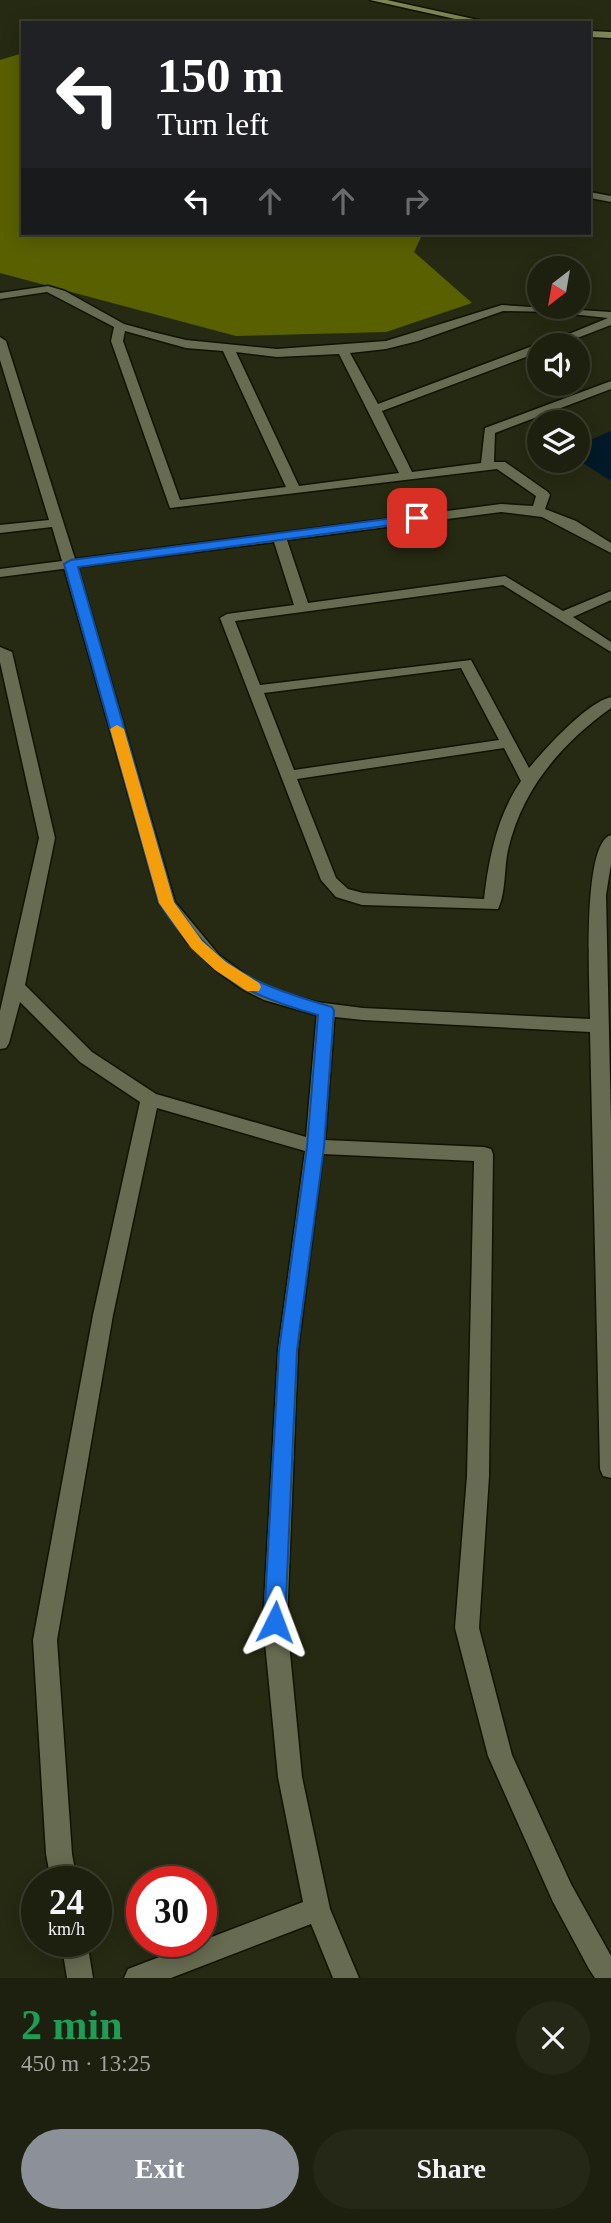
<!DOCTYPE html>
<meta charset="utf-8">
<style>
body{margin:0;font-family:"Times New Roman",serif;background:#252817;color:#f1f3f6;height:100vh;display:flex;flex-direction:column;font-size:26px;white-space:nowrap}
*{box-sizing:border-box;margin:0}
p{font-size:23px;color:#a0a39e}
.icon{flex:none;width:38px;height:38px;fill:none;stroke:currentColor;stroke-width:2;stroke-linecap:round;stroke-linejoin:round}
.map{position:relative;height:1978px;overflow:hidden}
.side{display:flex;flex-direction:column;background:#1d200e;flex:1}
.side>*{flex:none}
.guide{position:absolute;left:21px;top:21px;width:570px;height:214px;border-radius:0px;box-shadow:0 4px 18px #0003,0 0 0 2px #3b3e2e;background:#202124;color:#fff;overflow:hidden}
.needle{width:46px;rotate:211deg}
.buttons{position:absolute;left:527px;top:256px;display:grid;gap:14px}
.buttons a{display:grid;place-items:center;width:63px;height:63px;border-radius:50%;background:#1d200e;box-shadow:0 4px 18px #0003,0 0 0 2px #3b3e2e;font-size:35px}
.speed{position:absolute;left:21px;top:1866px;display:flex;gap:14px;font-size:35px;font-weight:700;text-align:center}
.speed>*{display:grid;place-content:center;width:91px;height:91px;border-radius:50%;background:#1d200e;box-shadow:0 4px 18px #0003,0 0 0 2px #3b3e2e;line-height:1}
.speed small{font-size:18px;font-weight:400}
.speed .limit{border:10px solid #d22;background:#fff;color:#111}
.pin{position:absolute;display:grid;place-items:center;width:60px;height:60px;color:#fff;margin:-30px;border-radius:14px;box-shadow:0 4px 10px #0006}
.me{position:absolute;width:77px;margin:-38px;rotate:3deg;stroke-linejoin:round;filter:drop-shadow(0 0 5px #0008)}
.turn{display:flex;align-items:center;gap:24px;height:147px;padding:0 21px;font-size:32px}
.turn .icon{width:91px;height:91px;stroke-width:2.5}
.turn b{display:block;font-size:49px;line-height:60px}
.lanes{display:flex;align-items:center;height:66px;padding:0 21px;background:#0003;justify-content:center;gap:35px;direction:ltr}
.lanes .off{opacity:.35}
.round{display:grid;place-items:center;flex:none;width:74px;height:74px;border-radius:37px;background:#252817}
.overview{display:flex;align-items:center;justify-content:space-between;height:119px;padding:0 21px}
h1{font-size:42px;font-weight:700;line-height:52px;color:#1e9e55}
.action{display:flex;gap:14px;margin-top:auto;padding:14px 21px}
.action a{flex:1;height:80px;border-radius:42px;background:#8c9099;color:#fff;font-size:28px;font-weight:700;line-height:80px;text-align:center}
.action a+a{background:#252817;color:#f1f3f6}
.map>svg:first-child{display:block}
.forest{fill:#586000}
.water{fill:#011928}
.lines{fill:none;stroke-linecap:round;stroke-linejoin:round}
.minor-casing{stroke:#101300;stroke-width:3}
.tertiary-casing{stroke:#101300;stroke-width:3}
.secondary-casing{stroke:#101300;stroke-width:3}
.minor{fill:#676b51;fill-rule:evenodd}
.tertiary{fill:#676b51;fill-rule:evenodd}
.secondary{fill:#7f8656;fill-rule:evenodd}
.route{fill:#1a73e8;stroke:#114b97;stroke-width:2}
.slow{fill:#f59e0b}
</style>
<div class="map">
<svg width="611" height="1978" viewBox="0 0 611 1978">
<rect width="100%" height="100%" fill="#272a12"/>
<path class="forest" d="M23,53V233H423L414,252L472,303L386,332L236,336L0,273V60Z"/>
<path class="water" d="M611,431V481L578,460V445Z"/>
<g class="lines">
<defs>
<path id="minor" d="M48,286L65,291L124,324L157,333L186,340L277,349L386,341L502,305L611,312V325L559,345H542L608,318L552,312L503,311L418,341L386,349L350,353L378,404L535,345H540L539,352L382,411L412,472L481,463L485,428L611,381V389L495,433L494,462H505L548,492L550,495L545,509L576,521L611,543V553L542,517L501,512L287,540L308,603L505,576L563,611L611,591V600L573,617L611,642V652L503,585L235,621L260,685L471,660L529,768C546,748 586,703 611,697V708C561,744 522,789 508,850C504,868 506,893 498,909L362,905L336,897L321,880L220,618L227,614L294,605L274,542L0,577V569L62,561L52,527L0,533V525L49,520L0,360V337L6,341L75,559L501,504L533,506L536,496L497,469L170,508L111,341L114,327L47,292L0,299V293ZM125,331L186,348L223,351L286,487L180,500L123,341ZM236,352L277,357L339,354L399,473L299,486ZM461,668L499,740L294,770L264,693ZM504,748L521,781C497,816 489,857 484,899L363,893L348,889L336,878L297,779Z
M0,647L12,652L55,838L25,985L92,1052L156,1094L306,1137L317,1011L320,1007H332L335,1011L325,1140L484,1147L491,1149L493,1154L489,1476L479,1628L512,1755L571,1884L611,1956V1978H595L589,1969L553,1902L488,1756L455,1628L467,1476L474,1161L323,1154L298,1350L287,1622L302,1777L330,1909L359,1978H333L311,1924L171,1978H124L128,1969L303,1902L278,1777L263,1622L278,1350L305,1151L157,1108L113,1315L57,1640L72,1854L77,1881H51L46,1854L33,1640L93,1315L140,1102L80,1062L20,1002L9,1043L6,1048L0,1049V1011L39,838L0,662Z
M61,1941H87L93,1978H67Z"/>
<path id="tertiary" d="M590,192L611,196V202L590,198Z
M70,560L77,564L175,902L219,955L254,981L276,991L316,1002L363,1008L590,1019C590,990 581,843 611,835V864L606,895L611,1124V1478L603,1476L600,1469L590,1032L363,1020L316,1015L264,1000L242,989L218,972L187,942L159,903L63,564Z"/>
<path id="secondary" d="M370,0H387L492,23H473Z
M590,31L611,32V38L590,37Z"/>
</defs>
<use href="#minor" class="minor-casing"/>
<use href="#tertiary" class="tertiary-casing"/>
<use href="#secondary" class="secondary-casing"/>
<use href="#minor" class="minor"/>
<use href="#tertiary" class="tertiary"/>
<use href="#secondary" class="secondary"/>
</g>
<path class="route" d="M417,515L423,518L422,521L78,567L174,902C184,915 192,930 203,941C239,980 284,993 332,1007L334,1011L324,1147L297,1350L285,1622L282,1629L275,1632L267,1629L264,1622L279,1350L307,1147L318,1015C240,993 204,972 159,903L64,564L71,560Z"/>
<path class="slow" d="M117,725L124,729L174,902L202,941L226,962L259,983L261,987L259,991H247L215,970L191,948L159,903L110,729Z"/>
</svg>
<div class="buttons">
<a><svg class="needle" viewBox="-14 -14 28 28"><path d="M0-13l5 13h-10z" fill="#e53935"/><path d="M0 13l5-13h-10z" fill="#a0a39e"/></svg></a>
<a><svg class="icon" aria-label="sound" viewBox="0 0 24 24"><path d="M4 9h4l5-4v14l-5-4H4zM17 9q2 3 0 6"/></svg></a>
<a><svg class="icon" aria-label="layers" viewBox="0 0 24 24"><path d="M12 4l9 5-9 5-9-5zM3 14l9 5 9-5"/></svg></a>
</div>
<div class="speed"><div>24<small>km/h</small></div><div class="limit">30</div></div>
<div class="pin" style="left:417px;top:518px;background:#d93025"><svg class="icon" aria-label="arrive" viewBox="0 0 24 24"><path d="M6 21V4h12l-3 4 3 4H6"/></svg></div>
<svg class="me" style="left:275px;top:1622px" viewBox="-20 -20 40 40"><path d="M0-17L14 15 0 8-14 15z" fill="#1a73e8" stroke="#fff" stroke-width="4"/></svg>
<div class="guide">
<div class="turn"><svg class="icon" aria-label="left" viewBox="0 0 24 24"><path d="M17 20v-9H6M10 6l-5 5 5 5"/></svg><div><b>150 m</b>Turn left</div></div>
<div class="lanes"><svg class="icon" aria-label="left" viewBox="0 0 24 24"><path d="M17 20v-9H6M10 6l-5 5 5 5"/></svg><svg class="icon off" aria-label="ahead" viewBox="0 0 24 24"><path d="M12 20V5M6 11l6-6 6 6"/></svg><svg class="icon off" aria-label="ahead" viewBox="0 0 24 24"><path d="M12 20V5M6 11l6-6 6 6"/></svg><svg class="icon off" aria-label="right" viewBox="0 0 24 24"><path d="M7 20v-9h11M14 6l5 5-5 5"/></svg></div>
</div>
</div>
<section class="side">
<div class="overview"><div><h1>2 min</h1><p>450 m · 13:25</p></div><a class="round"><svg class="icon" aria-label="close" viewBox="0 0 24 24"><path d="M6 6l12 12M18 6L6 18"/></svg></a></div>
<div class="action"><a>Exit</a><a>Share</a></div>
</section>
